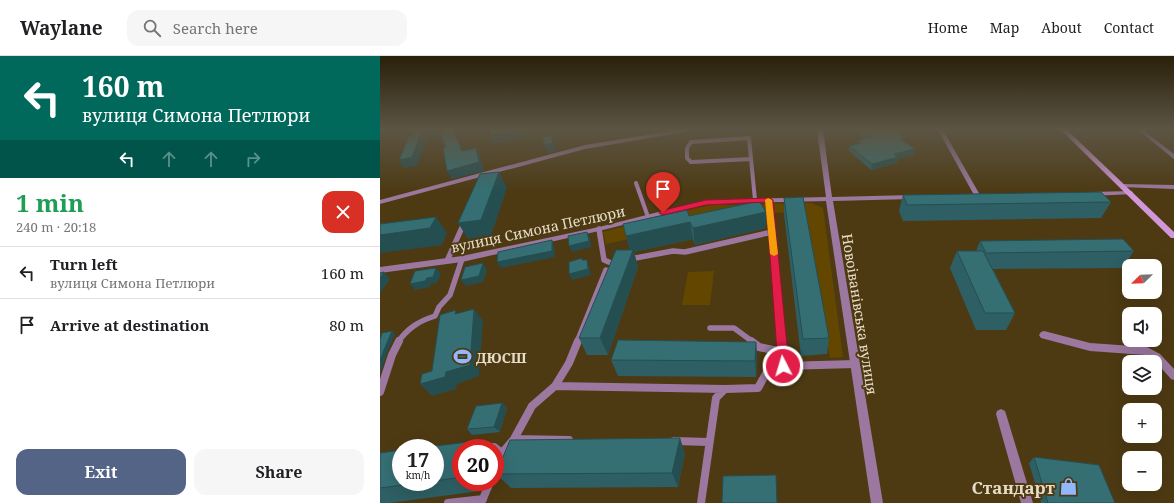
<!DOCTYPE html>
<meta charset="utf-8">
<style>
body{margin:0;font-family:"Noto Serif",serif;background:#f6f6f6;color:#202124;height:100vh;display:flex;flex-direction:column;font-size:15px;white-space:nowrap}
*{box-sizing:border-box;margin:0}
p{font-size:13px;color:#757577}
.icon{flex:none;width:22px;height:22px;fill:none;stroke:currentColor;stroke-width:2;stroke-linecap:round;stroke-linejoin:round}
.map{position:relative;flex:1;overflow:hidden}
.sheet{display:flex;flex-direction:column;background:#fff;width:380px}
.sheet>*{flex:none}
.hud{background:#00695c;color:#fff;overflow:hidden}
.needle{width:26px;rotate:247deg}
.controls{position:absolute;left:742px;top:203px;display:grid;gap:8px}
.controls a{display:grid;place-items:center;width:40px;height:40px;border-radius:8px;background:#fff;box-shadow:0 4px 16px #0002;font-size:20px}
.speed{position:absolute;left:12px;top:383px;display:flex;gap:8px;font-size:20px;font-weight:700;text-align:center}
.speed>*{display:grid;place-content:center;width:52px;height:52px;border-radius:50%;background:#fff;box-shadow:0 4px 16px #0002;line-height:1}
.speed small{font-size:10px;font-weight:400}
.speed .limit{border:6px solid #d22;background:#fff;color:#111}
.pin{position:absolute;display:grid;place-items:center;width:34px;height:34px;color:#fff;margin:-41px -17px;border-radius:50% 50% 50% 0;rotate:-45deg;box-shadow:0 0 4px #0007}
.pin .icon{rotate:45deg}
.me{position:absolute;width:44px;margin:-22px;rotate:355deg;stroke-linejoin:round;filter:drop-shadow(0 0 3px #0008)}
.turn{display:flex;align-items:center;gap:14px;height:84px;padding:0 16px;font-size:18px}
.turn .icon{width:52px;height:52px;stroke-width:2.5}
.turn b{display:block;font-size:28px;line-height:34px}
.lanes{display:flex;align-items:center;height:38px;padding:0 16px;background:#0003;justify-content:center;gap:20px;direction:ltr}
.lanes .off{opacity:.35}
.round{display:grid;place-items:center;flex:none;width:42px;height:42px;border-radius:12px;background:#f6f6f6}
.overview{display:flex;align-items:center;justify-content:space-between;height:68px;padding:0 16px}
h1{font-size:24px;font-weight:700;line-height:30px;color:#1e9e55}
.cta{display:flex;gap:8px;margin-top:auto;padding:8px 16px}
.cta a{flex:1;height:46px;border-radius:12px;background:#546486;color:#fff;font-size:16px;font-weight:700;line-height:46px;text-align:center}
.cta a+a{background:#f6f6f6;color:#202124}
ul{padding:0;list-style:none}
li{display:flex;align-items:center;gap:12px;height:52px;padding:0 16px;border-top:1px solid #e0e0e0}
li div{flex:1}
li b{display:block;font-size:15px}
li em{font-style:normal}
header{display:flex;align-items:center;gap:24px;box-sizing:border-box;height:56px;padding:0 20px;background:#fff;border-bottom:1px solid #e0e0e0}
header strong{font-size:19px}
nav{display:flex;gap:22px;margin-inline-start:auto;font-size:14px}
.search{width:280px;height:36px;background:#f6f6f6;display:flex;align-items:center;gap:10px;box-sizing:border-box;padding:0 14px;border-radius:12px;color:#757577;font-size:15px}
main{display:flex;flex:1;min-height:0}
.map>svg:first-child{display:block}
.green{fill:#634700}
.lines{fill:none;stroke-linecap:round;stroke-linejoin:round}
.lane-far2{stroke:#9c78a0;stroke-width:4}
.lane-far1{stroke:#9c78a0;stroke-width:5.5}
.lane{stroke:#9c78a0;stroke-width:8}
.street{fill:#9c78a0;fill-rule:evenodd}
.secondary{fill:#d197d8;fill-rule:evenodd}
.wall{fill:#2e5f64}
.shaded-wall{fill:#254e51}
.building{fill:#356f74;stroke:#254e51}
.route{fill:#e11d48;stroke:#92132f}
.slow{fill:#f59e0b}
.labels{text-anchor:middle;dominant-baseline:central;stroke-width:4;stroke-linejoin:round;paint-order:stroke}
.street-label{font-size:14px;fill:#e7dcc7;stroke:#4d3a13}
.poi-label{font-size:14px;font-weight:bold;fill:#e7dcc7;stroke:#4d3a13;text-anchor:start}
.near-poi-label{font-size:17px;font-weight:bold;fill:#e7dcc7;stroke:#4d3a13;text-anchor:end}
</style>
<header>
<strong>Waylane</strong>
<div class="search"><svg class="icon" aria-label="search" viewBox="0 0 24 24"><circle cx="10" cy="10" r="6"/><path d="M15 15l6 6"/></svg>Search here</div>
<nav><a>Home</a><a>Map</a><a>About</a><a>Contact</a></nav>
</header>
<main>
<section class="sheet">
<div class="hud">
<div class="turn"><svg class="icon" aria-label="left" viewBox="0 0 24 24"><path d="M17 20v-9H6M10 6l-5 5 5 5"/></svg><div><b>160 m</b>вулиця Симона Петлюри</div></div>
<div class="lanes"><svg class="icon" aria-label="left" viewBox="0 0 24 24"><path d="M17 20v-9H6M10 6l-5 5 5 5"/></svg><svg class="icon off" aria-label="ahead" viewBox="0 0 24 24"><path d="M12 20V5M6 11l6-6 6 6"/></svg><svg class="icon off" aria-label="ahead" viewBox="0 0 24 24"><path d="M12 20V5M6 11l6-6 6 6"/></svg><svg class="icon off" aria-label="right" viewBox="0 0 24 24"><path d="M7 20v-9h11M14 6l5 5-5 5"/></svg></div>
</div>
<div class="overview"><div><h1>1 min</h1><p>240 m · 20:18</p></div><a class="round" style="background:#d93025;color:#fff"><svg class="icon" aria-label="close" viewBox="0 0 24 24"><path d="M6 6l12 12M18 6L6 18"/></svg></a></div>
<ul>
<li><svg class="icon" aria-label="left" viewBox="0 0 24 24"><path d="M17 20v-9H6M10 6l-5 5 5 5"/></svg><div><b>Turn left</b><p>вулиця Симона Петлюри</p></div><em>160 m</em></li>
<li><svg class="icon" aria-label="arrive" viewBox="0 0 24 24"><path d="M6 21V4h12l-3 4 3 4H6"/></svg><div><b>Arrive at destination</b></div><em>80 m</em></li>
</ul>
<div class="cta"><a>Exit</a><a>Share</a></div>
</section>
<div class="map">
<svg width="794" height="447" viewBox="0 0 794 447">
<rect width="100%" height="100%" fill="#4d3a13"/>
<path class="green" d="M431,147L443,152L463,301L450,302L424,156L388,157L389,174L381,160L311,169L226,188L223,176L330,149Z
M334,215L330,249H302L308,216Z"/>
<g class="lines">
<path class="lane-far2" d="M371,103L311,106L307,102V92L311,86L369,82L375,144
M256,127L268,161
M390,144L392,165"/>
<path class="lane-far1" d="M392,164L401,286
M219,173L224,204L231,207L237,206
M250,203L293,195L305,196L392,176
M67,205L84,167
M330,272H354L373,286
M18,286C28,272 39,265 55,260L59,251L70,239L82,203
M197,286L226,214"/>
<path class="lane" d="M371,285L379,291L402,296
M401,285L403,310
M175,330L189,307L198,285
M0,336L12,299L19,285
M134,383L189,384
M294,385L329,386
M105,392L114,391L122,397
M115,413L122,397L134,383L152,350L175,330L345,333
M102,445L110,426
M68,447L103,443
M321,447L336,342L345,333L378,332L388,314L403,310L475,308"/>
<path class="street" d="M297,74H308L305,76L205,93L0,148V144L205,89Z
M437,74H443L452,141L532,139L535,141L532,143L453,145L503,447H491L446,145L326,148L219,175L82,206L0,217V211L82,200L219,171L326,144L446,141Z
M558,74H563L600,139L599,140L597,141L594,139Z
M758,74H763L794,98V103Z
M743,128L794,129V133L741,131V129Z
M751,135L753,136V138L712,140L709,138L712,136Z
M664,275L710,287L767,291L780,298L794,313V324L791,323L774,304L765,299L710,295L661,282L659,279L661,276Z
M621,353L625,355L626,358L653,447H641L616,358L617,355Z"/>
<path class="secondary" d="M681,74H687L794,176V182H791Z"/>
</g>
<path class="wall" d="M477,74H513L524,85L534,99L518,103L517,107L491,114L469,95V90L478,88V84L485,83L476,76Z
M523,139L731,146L721,162L523,165L519,155Z
M404,142L449,282L447,298L421,300L404,158Z
M309,160L386,172L315,189L313,183L254,196L258,211L228,299H207L199,282L250,194L246,180Z
M600,185L754,195L742,212L613,213L635,257L626,274H596L570,212L577,195H596Z
M376,286L377,302L376,321L238,320L231,304Z
M122,347L127,352L120,376L92,379L87,373Z
M96,385L103,392H81V426H103L100,435L9,447H0V397L21,426H55V392Z
M305,397L298,431L131,432L116,418Z
M654,401L735,447H661L649,407Z"/>
<path class="shaded-wall" d="M42,74H65L68,80L47,82L37,110L24,112L19,104Z
M73,74H74L86,103L82,95Z
M139,74H145V81L114,88L110,80Z
M173,87L177,95L168,97L165,89Z
M96,92L100,100L104,115L72,123L67,115Z
M535,93L534,99L518,103L517,107L491,114L492,108L514,98Z
M119,116L127,132L111,180L88,183L78,167Z
M386,156V172L315,189L313,172Z
M56,161L67,177L62,189L0,197V179Z
M310,166L313,183L254,196L258,211L228,299L220,282L251,197L246,180Z
M207,176L210,182L211,191L192,196L189,190Z
M172,184L174,190L175,201L121,212L117,206Z
M207,204L209,211L211,219L192,224L189,218Z
M103,207L107,214L103,226L86,230L81,224Z
M56,212L61,218L57,227L51,228L50,231L35,234L30,228Z
M4,216L10,223L0,237V223Z
M94,253L103,265L99,320L77,328L76,333L52,340L40,328L66,316Z
M12,275L15,278L7,297L0,318V305L4,294Z
M376,286L377,302L376,321L375,305Z
M122,347L127,352L120,376L114,371Z
M300,382L305,397L298,431L292,417Z
M96,385L103,392H94Z
M89,426H103L100,435Z"/>
<path class="building" d="M37,74H46H42L32,101L19,104L29,80H32Z
M63,74H73L82,95L96,92L99,106L67,115L63,92L66,91L60,77Z
M111,74H139L110,80Z
M481,74H513L525,82L520,83L535,93L514,98L518,101L492,108L469,90L482,87L478,84L491,81Z
M171,80L173,87L165,89L162,81Z
M119,116L101,164L78,167L100,118Z
M721,136L731,146L527,149L523,139Z
M423,141L449,282L423,283L404,142Z
M379,145L386,156L313,172L310,166L246,180L243,168L307,154L309,160Z
M56,161L50,172L0,179V168Z
M207,176L209,185L189,190L188,180Z
M743,183L754,195L606,197L600,185Z
M172,184V195L117,206L118,196Z
M236,194H253L220,282H199Z
M577,195H603L635,257H605Z
M202,202V204H207L208,213L189,218V206Z
M103,207L99,220L81,224L85,211Z
M56,212L53,221L47,222L45,225L30,228L35,215Z
M4,216L0,223V217Z
M94,253L90,309L66,316L65,321L40,328L42,318L52,315L60,259L76,254L75,258Z
M12,275L4,294L0,305V284L2,277Z
M238,284L376,286L375,305L231,304Z
M122,347L114,371L87,373L96,350Z
M300,382L292,417L116,418L130,384Z
M96,385L94,392H81V421L55,425V392H40Z
M21,394V426H46L0,432V397Z
M654,401L719,409L735,447H668Z
M396,419L397,447H342L343,420Z"/>
<linearGradient id="sky" x2="0" y2="1"><stop stop-color="#2a200a"/><stop offset="0.54" stop-color="#5c5544"/><stop offset="1" stop-color="#5c5544" stop-opacity="0"/></linearGradient>
<rect width="794" height="136" fill="url(#sky)"/>
<path class="route" d="M390,142L393,144L409,310L407,313L403,314L399,313L398,310L386,146L326,149L283,159L279,157L280,155L326,144Z"/>
<path class="slow" d="M388,142L392,144L398,198L394,200L390,198L385,144Z"/>
<defs>
<symbol id="stadium-bare" viewBox="-9 -9 18 18"><path d="M0-5a6.5 5 0 1 0 0 10a6.5 5 0 1 0 0-10ZM-3.5-1.8h7v3.6h-7Z" fill="#93b7fd" stroke="#4d3a13" stroke-width="2.5" paint-order="stroke"/></symbol>
<symbol id="shop-bare" viewBox="-9 -9 18 18"><path d="M-5-2.5h2.3a2.7 3.5 0 0 1 5.4 0H5L5.5 6h-11ZM-1.5-2.5h3a1.5 2.3 0 0 0-3 0Z" fill="#93b7fd" stroke="#4d3a13" stroke-width="2.5" paint-order="stroke"/></symbol>
</defs>
<g fill-rule="evenodd">
<use href="#stadium-bare" x="70" y="288" width="25" height="25"/>
<use href="#shop-bare" x="676" y="418" width="25" height="25"/>
</g>
<g class="labels">
<g class="street-label">
<text transform="translate(158 173) rotate(-12)">вулиця Симона Петлюри</text>
<text transform="translate(480 258) rotate(81)">Новоіванівська вулиця</text>
</g>
<g class="poi-label">
<text x="96" y="301">ДЮСШ</text>
</g>
<g class="near-poi-label">
<text x="675" y="431">Стандарт</text>
</g>
</g>
</svg>
<div class="controls">
<a><svg class="needle" viewBox="-14 -14 28 28"><path d="M0-13l5 13h-10z" fill="#e53935"/><path d="M0 13l5-13h-10z" fill="#757577"/></svg></a>
<a><svg class="icon" aria-label="sound" viewBox="0 0 24 24"><path d="M4 9h4l5-4v14l-5-4H4zM17 9q2 3 0 6"/></svg></a>
<a><svg class="icon" aria-label="layers" viewBox="0 0 24 24"><path d="M12 4l9 5-9 5-9-5zM3 14l9 5 9-5"/></svg></a>
<a>+</a>
<a>−</a>
</div>
<div class="speed"><div>17<small>km/h</small></div><div class="limit">20</div></div>
<div class="pin" style="left:283px;top:157px;background:#d93025"><svg class="icon" aria-label="arrive" viewBox="0 0 24 24"><path d="M6 21V4h12l-3 4 3 4H6"/></svg></div>
<svg class="me" style="left:403px;top:310px" viewBox="-20 -20 40 40"><circle r="17" fill="#e11d48" stroke="#fff" stroke-width="3"/><path d="M0-11L8 9 0 5-8 9z" fill="#fff"/></svg>
</div>
</main>
